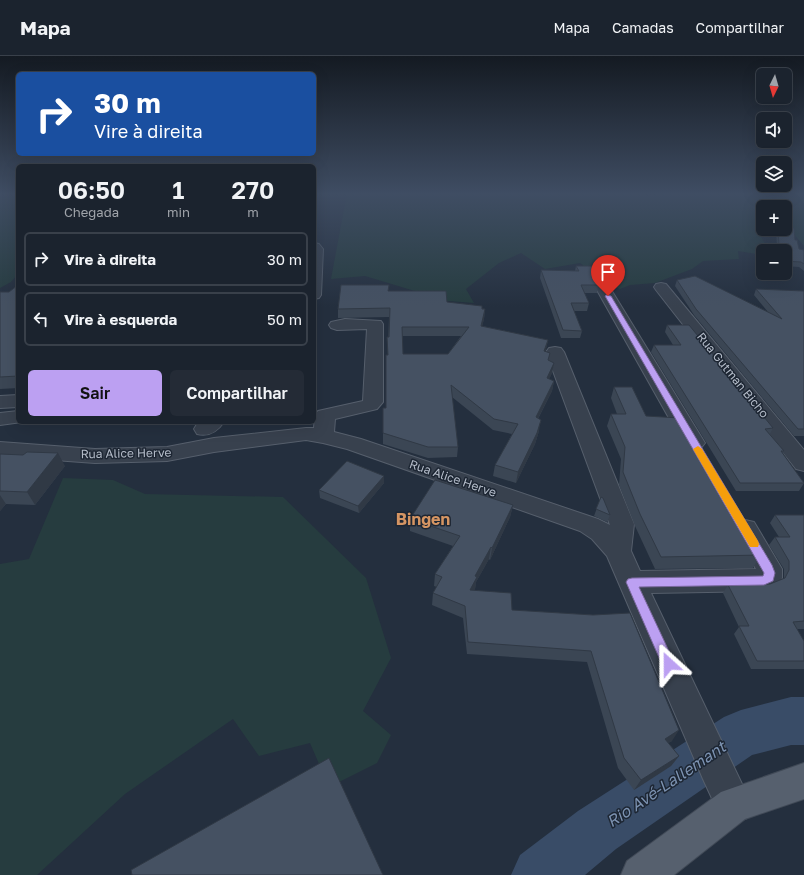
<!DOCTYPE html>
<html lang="pt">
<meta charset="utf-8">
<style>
body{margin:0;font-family:"Golos Text",sans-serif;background:#242b36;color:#f1f3f6;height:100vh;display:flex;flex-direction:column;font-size:15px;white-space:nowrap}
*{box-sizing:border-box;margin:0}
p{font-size:13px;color:#a0a4aa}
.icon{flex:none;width:22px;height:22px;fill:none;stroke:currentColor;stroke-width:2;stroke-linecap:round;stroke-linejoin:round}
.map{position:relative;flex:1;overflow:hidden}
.panel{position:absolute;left:16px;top:108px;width:300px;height:260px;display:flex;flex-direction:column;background:#1b232e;border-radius:6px;box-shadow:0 4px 16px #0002,0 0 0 1px #39404a}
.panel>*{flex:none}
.guide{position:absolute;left:16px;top:16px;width:300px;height:84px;border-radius:6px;box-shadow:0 4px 16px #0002,0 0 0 1px #39404a;background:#1a4fa0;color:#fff;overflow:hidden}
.needle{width:26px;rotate:185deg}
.controls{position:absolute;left:756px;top:12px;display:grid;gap:8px}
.controls a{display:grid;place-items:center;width:36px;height:36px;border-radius:6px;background:#1b232e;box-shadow:0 4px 16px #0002,0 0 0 1px #39404a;font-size:20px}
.pin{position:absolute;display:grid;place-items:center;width:34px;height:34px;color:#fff;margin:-41px -17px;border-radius:50% 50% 50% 0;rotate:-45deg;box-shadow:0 0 4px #0007}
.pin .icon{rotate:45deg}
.me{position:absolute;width:44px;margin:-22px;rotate:336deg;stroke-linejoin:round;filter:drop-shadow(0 0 3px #0008)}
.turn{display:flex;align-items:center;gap:14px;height:84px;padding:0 12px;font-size:18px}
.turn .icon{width:52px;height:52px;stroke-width:2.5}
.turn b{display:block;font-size:28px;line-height:34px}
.eta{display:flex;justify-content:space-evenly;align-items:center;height:68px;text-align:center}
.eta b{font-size:24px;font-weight:600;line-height:28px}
.button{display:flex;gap:8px;margin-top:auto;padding:8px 12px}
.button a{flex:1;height:46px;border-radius:6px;background:#bca0f2;color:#111;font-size:16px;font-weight:600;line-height:46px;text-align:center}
.button a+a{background:#242b36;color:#f1f3f6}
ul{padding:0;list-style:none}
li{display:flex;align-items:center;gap:12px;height:54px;margin:0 8px 6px;padding:0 4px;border:2px solid #39404a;border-radius:6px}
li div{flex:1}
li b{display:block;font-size:15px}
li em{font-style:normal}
header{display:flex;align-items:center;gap:24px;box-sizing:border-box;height:56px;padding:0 20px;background:#1b232e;border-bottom:1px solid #39404a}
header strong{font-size:19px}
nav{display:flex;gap:22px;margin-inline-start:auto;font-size:14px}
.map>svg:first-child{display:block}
.green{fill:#263c3f}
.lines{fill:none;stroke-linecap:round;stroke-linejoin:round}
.river{fill:#394c67;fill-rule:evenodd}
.minor-casing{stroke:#565f6c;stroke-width:2}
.major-casing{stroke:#414a57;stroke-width:2}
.minor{fill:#38414e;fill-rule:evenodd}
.major{fill:#56606e;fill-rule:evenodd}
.wall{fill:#3b4654;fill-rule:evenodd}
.shaded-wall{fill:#303945}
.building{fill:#455162;stroke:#303945;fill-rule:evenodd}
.route{fill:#bca0f2;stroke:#7a689d}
.slow{fill:#f59e0b}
.labels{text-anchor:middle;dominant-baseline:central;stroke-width:3;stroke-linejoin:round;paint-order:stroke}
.street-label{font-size:12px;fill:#b4bcc9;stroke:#1d2633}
.district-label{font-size:16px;font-weight:bold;fill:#d59563;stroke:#1d2633}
.near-water-label{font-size:16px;font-style:italic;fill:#7c92b1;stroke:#1d2633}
</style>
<header>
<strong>Mapa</strong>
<nav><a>Mapa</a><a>Camadas</a><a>Compartilhar</a></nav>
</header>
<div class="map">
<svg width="804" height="819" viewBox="0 0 804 819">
<rect width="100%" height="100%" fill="#242f3e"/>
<path class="green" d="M347,137H642L647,140L660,137H804V190L793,177L773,173H785V151H763V171L755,170L769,195H763V199L738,195L739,203L703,205L692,213L655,227L630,229L620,233L607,228L580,207L545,213L521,197L499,207L466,233L474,247L448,245L365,220L331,223Z
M18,140V218L11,226L0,232V142Z
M63,422L113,424L145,438L283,441L366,522L391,602L363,655L391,679L377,707L329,731L310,687L259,700L233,663L125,738L37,819H0V508L29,503Z"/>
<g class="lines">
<path class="river" d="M791,641H804V689H791L752,699L616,793L585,819H511L520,799L578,755L724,661L741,654Z"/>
<defs>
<path id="minor" d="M314,187L319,188L323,193L321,239L319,242L314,243Z
M600,223L605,224L607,227L705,387L701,392L694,394L687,392L683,387L593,227L595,224Z
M661,227L666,228L804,394V415L796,413L656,234L654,231L656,228Z
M345,263L381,265L383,268V346L377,353L335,363L334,376L361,383L598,463L610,469L546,296L549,292L555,291L561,292L564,296L634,468L631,495L640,515L756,513L733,473L736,466L745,464L754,466L782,513V522L778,530L764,535L651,537L752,749L747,762L734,767L721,762L703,723L607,500L592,483L580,475L347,393L323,387L306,384L214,396L167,405L95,407L0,400V386L95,393L167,391L214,382L306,372H314L315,359L318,355L363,345L367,273L337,274L331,272L329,269L331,266Z
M18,339V351L0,352V340Z
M18,355V366H22L0,369V357Z
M202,366H224C217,376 209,381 197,378L194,373L197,368Z"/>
<path id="major" d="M804,707V743L745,763L674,819H621L627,805L721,736Z"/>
</defs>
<use href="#minor" class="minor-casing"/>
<use href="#major" class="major-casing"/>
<use href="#minor" class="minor"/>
<use href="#major" class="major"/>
</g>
<path class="wall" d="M777,173H785L795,184L799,193L804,194V215L799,211L785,210V195H777L775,193L777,190L776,175Z
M576,210L596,216L594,222L598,229L597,237H584L589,247L587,255H574L582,275L580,282H561L540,222L541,214L575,215Z
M677,224L768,256L754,239L756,233L804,235V380H794L694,259L675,230Z
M18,229V332L0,333V236H9Z
M389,235L485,253L484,263L482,270L548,284L545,296L549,304L554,307L552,317L549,323L554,325L552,335L538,363L539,375L535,388L516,427L493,420L495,409L512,378L493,374L452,341L458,391L457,401L428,402L383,388V377L386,352L389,261L338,262V253ZM402,280H461L448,298H403Z
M667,269L773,372L770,378L784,395L783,397L804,427L799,435H736L651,296L654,289H673L665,276Z
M614,331L646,360L761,499L753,512L655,513L635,470L619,429L621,403L607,370L611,358H617L611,342Z
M0,398L65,410L35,449L6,448L0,455Z
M384,420V427L359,457L320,442L319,434Z
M601,441L610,459L607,466L594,460Z
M513,449L510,461L490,504L489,503L476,526L475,533L474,534L512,554L593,559L672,685L668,687L679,700L671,710L634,734L618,712L587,606L467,598L463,562L432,549L433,537L437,531L434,530L435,518L453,490L410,475V463Z
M775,459H804V573H797L804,585V613H751L734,578L739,571L723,537L728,529L770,528L783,523L784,522V513L769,489L775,481H779L770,467Z"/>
<path class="shaded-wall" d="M314,168L315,178L314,183Z
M485,253L484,263L480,280L481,270Z
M548,284L546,294L542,305L544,295Z
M554,307L552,317L545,332L547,322Z
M554,325L552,335L533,372L536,361Z
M541,364L539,375L535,388L516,427L518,416Z
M58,397L65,410L35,449L27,436Z
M384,420V427L359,457L358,450Z
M0,439L6,448L0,455Z
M513,449L510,461L490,504L492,492Z
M491,491L489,503L476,526L475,533L468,546L470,534L475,520Z
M679,674L672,685L658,693L665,683Z
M679,700L671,710L634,734L641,724Z"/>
<path class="building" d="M785,171L794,172L795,184H797L799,193L804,194V208L801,206L785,205V195H780L779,190L778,188L779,189L778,173H785Z
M576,210H593L596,216L593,221L598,229H581L589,247H571L582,275L563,274L541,214L579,215Z
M695,220L782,263L756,233L804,235V373H798L696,253L677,224Z
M18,229V320L0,321V236H9Z
M341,229H389L388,235H446L447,246L482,250V253H485L481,270L548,284L544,295L550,297L548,304L554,307L547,322L554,325L536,361L541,364L537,377L518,416L495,409L518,368L494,363L451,329L458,391H428L383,377V352H386V299H388L387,281H389L390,252L338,253ZM402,271H469L448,298H403Z
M667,269H689L773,372L765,373L784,395H781L804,427H740L654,289H681Z
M614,331H632L646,360L680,362L761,499L661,501L640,458L623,416L625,391L611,358H626Z
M27,396L58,397L27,436L0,435V398L23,399Z
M347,405L384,420L358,450L319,434Z
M435,424L513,449L492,492L491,491L475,520L477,521L470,534L511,537L512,554L593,559L630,557L679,674L665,683L679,700L641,724L624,702L591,595L468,586L465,550L433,537L442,521L435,518L460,480L410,463Z
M601,441L603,442L610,459L596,453Z
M775,459H804V565L793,566L804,585V605H757L739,570H749L728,529L770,528L785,522L789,514V505L775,481H790Z
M329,702L383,819H132L131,814Z"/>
<linearGradient id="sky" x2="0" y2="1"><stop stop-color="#141a22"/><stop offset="0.55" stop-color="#3f4d63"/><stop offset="1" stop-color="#3f4d63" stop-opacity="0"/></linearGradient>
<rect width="804" height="251" fill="url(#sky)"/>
<path class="route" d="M606,239L611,240L772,509L775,517L773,525L764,529L639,531L675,608L673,613L669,614L664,613L626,526L628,523L632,522L763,520L764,517L605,240Z"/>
<path class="slow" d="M698,390L702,393L758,485L759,488L758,491H750L693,393Z"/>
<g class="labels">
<g class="street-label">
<text transform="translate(733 319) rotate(51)">Rua Gutman Bicho</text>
<text transform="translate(126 397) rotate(-1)">Rua Alice Herve</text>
<text transform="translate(453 422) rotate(19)">Rua Alice Herve</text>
</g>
<g class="district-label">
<text x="423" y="463">Bingen</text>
</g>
<g class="near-water-label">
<text transform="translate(666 728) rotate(-34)">Rio Avé‐Lallemant</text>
</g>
</g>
</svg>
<div class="controls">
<a><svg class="needle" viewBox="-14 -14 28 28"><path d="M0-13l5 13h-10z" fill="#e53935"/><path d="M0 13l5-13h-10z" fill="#a0a4aa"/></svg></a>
<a><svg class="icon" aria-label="sound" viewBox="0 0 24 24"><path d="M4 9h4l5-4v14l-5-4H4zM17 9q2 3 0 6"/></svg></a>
<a><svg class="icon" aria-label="layers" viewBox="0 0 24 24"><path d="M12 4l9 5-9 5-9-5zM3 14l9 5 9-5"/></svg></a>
<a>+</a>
<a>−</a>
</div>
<div class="pin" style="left:608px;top:240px;background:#d93025"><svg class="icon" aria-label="arrive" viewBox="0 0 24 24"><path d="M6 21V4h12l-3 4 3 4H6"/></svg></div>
<svg class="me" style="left:669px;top:608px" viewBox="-20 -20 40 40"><path d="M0-17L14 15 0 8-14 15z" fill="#bca0f2" stroke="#fff" stroke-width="4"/></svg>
<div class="guide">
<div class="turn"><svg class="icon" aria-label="right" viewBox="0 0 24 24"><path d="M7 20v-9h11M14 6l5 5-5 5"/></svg><div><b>30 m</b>Vire à direita</div></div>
</div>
<section class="panel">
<div class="eta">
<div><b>06:50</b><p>Chegada</p></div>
<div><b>1</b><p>min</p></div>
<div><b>270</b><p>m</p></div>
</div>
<ul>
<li><svg class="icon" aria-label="right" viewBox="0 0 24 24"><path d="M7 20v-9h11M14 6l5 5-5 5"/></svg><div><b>Vire à direita</b></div><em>30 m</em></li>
<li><svg class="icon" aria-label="left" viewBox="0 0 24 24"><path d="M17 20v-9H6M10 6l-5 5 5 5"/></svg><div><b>Vire à esquerda</b></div><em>50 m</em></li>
</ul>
<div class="button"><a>Sair</a><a>Compartilhar</a></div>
</section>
</div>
